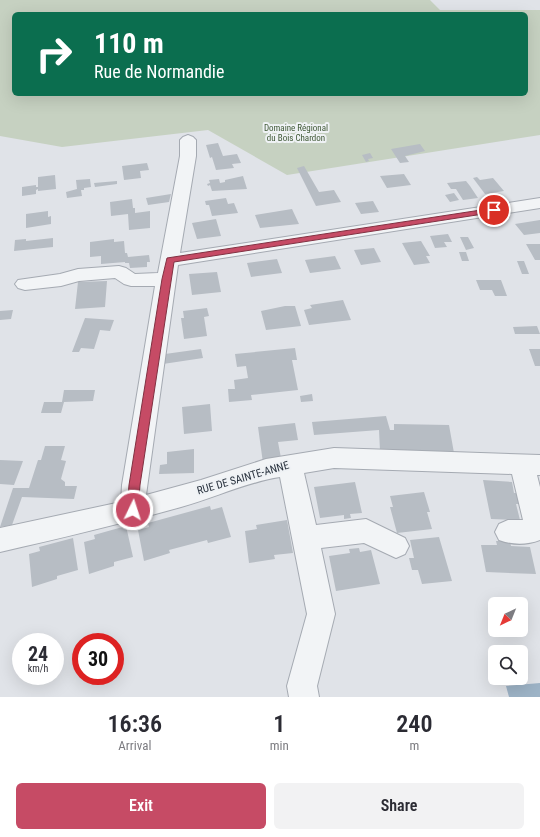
<!DOCTYPE html>
<meta charset="utf-8">
<style>
body{margin:0;font-family:"Roboto Condensed",sans-serif;background:#f2f2f3;color:#2b2b33;height:100vh;display:flex;flex-direction:column;font-size:15px;white-space:nowrap}
*{box-sizing:border-box;margin:0}
p{font-size:13px;color:#7c7c81}
.icon{flex:none;width:22px;height:22px;fill:none;stroke:currentColor;stroke-width:2;stroke-linecap:round;stroke-linejoin:round}
.map{position:relative;height:697px;overflow:hidden}
.side{display:flex;flex-direction:column;background:#fff;flex:1}
.side>*{flex:none}
.top-card{position:absolute;left:12px;top:12px;width:516px;height:84px;border-radius:6px;box-shadow:0 4px 16px #0002;background:#0b6e4f;color:#fff;overflow:hidden}
.needle{width:26px;rotate:223deg}
.buttons{position:absolute;left:488px;top:597px;display:grid;gap:8px}
.buttons a{display:grid;place-items:center;width:40px;height:40px;border-radius:6px;background:#fff;box-shadow:0 4px 16px #0002;font-size:20px}
.speed{position:absolute;left:12px;top:633px;display:flex;gap:8px;font-size:20px;font-weight:700;text-align:center}
.speed>*{display:grid;place-content:center;width:52px;height:52px;border-radius:50%;background:#fff;box-shadow:0 4px 16px #0002;line-height:1}
.speed small{font-size:10px;font-weight:400}
.speed .limit{border:6px solid #d22;background:#fff;color:#111}
.pin{position:absolute;display:grid;place-items:center;width:34px;height:34px;color:#fff;margin:-17px;border:2px solid #fff;border-radius:50%;box-shadow:0 1px 4px #0007}
.me{position:absolute;width:44px;margin:-22px;rotate:4deg;stroke-linejoin:round;filter:drop-shadow(0 0 3px #0008)}
.turn{display:flex;align-items:center;gap:14px;height:84px;padding:0 16px;font-size:18px}
.turn .icon{width:52px;height:52px;stroke-width:2.5}
.turn b{display:block;font-size:28px;line-height:34px}
.eta{display:flex;justify-content:space-evenly;align-items:center;height:68px;text-align:center}
.eta b{font-size:24px;font-weight:600;line-height:28px}
.action{display:flex;gap:8px;margin-top:auto;padding:8px 16px}
.action a{flex:1;height:46px;border-radius:6px;background:#c64b65;color:#fff;font-size:16px;font-weight:600;line-height:46px;text-align:center}
.action a+a{background:#f2f2f3;color:#2b2b33}
.map>svg:first-child{display:block}
.green{fill:#c6d1c1;fill-rule:evenodd}
.water{fill:#9db3c6}
.building{fill:#b7bdc4}
.lines{fill:none;stroke-linecap:round;stroke-linejoin:round}
.minor-casing{stroke:#a5aab2;stroke-width:2}
.minor{fill:#f2f4f6;fill-rule:evenodd}
.route{fill:#c64b65;stroke:#813142}
.labels{text-anchor:middle;dominant-baseline:central;stroke-width:4;stroke-linejoin:round;paint-order:stroke}
.far-park-label{font-size:9px;fill:#405937;stroke:#eff2f5}
.street-label{font-size:11px;fill:#29323e;stroke:#eff2f5}
</style>
<div class="map">
<svg width="540" height="697" viewBox="0 0 540 697">
<rect width="100%" height="100%" fill="#e0e3e8"/>
<path class="green" d="M0,0H430L440,10H540V135L287,175L208,130L62,147L0,136ZM14,14H526V94H14Z"/>
<path class="water" d="M540,683V697H509L506,686Z"/>
<path class="building" d="M218,143L223,156L237,154L241,163L232,164L234,168L216,170L212,157L210,158L206,145Z
M420,144L425,151L405,156L409,162L400,163L391,149Z
M370,153L373,158L368,159L369,161L366,162L362,155Z
M147,163L149,170L140,171L141,178L124,180L122,166Z
M304,166L319,192L334,190L341,202L316,206L297,168Z
M404,174L411,185L387,188L380,176Z
M55,175L56,189L38,191V189L36,190V194L22,196V187L36,185V187H38V177Z
M243,176L247,189L212,191L210,185L208,186L207,184L210,183L209,180L219,179L220,183L225,182V180Z
M477,177L480,180L493,178L504,191L485,194L473,178Z
M90,179L91,187L84,188V190H81L82,196L67,198L66,192L77,189L76,180Z
M117,181V184L95,187L94,183Z
M466,181L470,186L478,198L463,200L456,189H451L447,183Z
M454,193L459,200L450,202L445,195Z
M171,194L169,202L148,205L146,198Z
M226,198L228,204L234,203L238,213L212,216L209,205H206L205,201Z
M132,199L133,208H135V213L150,211V228L129,230L128,214L111,216L110,202Z
M373,201L379,212L361,214L355,203Z
M292,209L299,224L260,228L255,215Z
M48,211V217L51,216V224L26,228V214Z
M216,219L221,236L197,239L192,223Z
M540,220V233L524,235L515,224Z
M448,234L452,242H444L447,247L435,248L430,236Z
M460,237H468L474,248L466,250Z
M53,238V247L14,251L15,240L26,239V241Z
M114,239V242L124,241L125,253H127L128,257L149,255L150,262H147V267L130,268L129,263H125V262L101,264V256L90,257V242Z
M421,241L430,256H426L430,263L414,265L402,243Z
M526,244H540V260H535Z
M374,248L381,262L361,265L354,250Z
M459,252H466L469,261H462Z
M335,256L341,269L310,273L305,260Z
M277,259L282,273L251,277L247,263Z
M517,261H524L529,274H522Z
M217,272L221,292L192,295L189,274Z
M476,280H501L507,296H495L492,290H480Z
M107,281L105,307L75,309L78,282Z
M343,300L351,320L309,325L304,310L312,308L310,305Z
M285,306H295L301,326L266,330L261,311Z
M207,308L209,316L204,317L207,336L184,339L181,318H184L183,311Z
M13,310L11,319L0,320V311Z
M85,318L114,320L110,331L100,330L94,349L81,348L79,352H72Z
M537,326L540,334H515L513,327Z
M295,348L297,360H292L298,390L251,395L252,400L229,402L228,389H235L234,380L248,378L246,366L237,367L235,354Z
M201,349L203,358L163,364L165,354Z
M529,349H540V366H535Z
M64,390H95L93,401L64,402L61,413H41L44,402H62Z
M312,394L313,401L301,402L300,396Z
M210,404L212,431L184,434L182,407Z
M386,416L390,430H394V424L449,425L454,453L380,451L379,430L314,435L312,422Z
M295,423L298,440L278,442L281,458L263,463L258,427Z
M45,446H65L61,460L66,461L61,479L65,482V486H77L74,499L22,497L12,525L0,527L13,488H29L38,460H41Z
M194,449V473L159,474L160,465L167,464V452Z
M0,460L23,461L14,485L0,484Z
M483,480L512,482L514,493H519L521,504H516L520,520L491,519Z
M355,482L362,513L350,514L351,518L344,519V515L320,518L314,487Z
M424,492L430,512H427L432,529L397,533L390,507H393L390,496Z
M210,506L211,510L222,507L231,537L208,543L207,540L169,550L170,553L144,561L138,530L149,527L148,523Z
M287,520L293,553L274,555L275,559L249,563L245,531L257,529L256,525Z
M126,526L133,557L114,562V566L89,574L84,542L95,539L94,535Z
M439,537L452,581L422,584L418,570H412L409,558H414L410,540Z
M73,538L78,570L57,576V579L32,587L29,554L40,551L39,547Z
M496,541H510L511,546L530,547L536,574L486,572L481,545H497Z
M359,548L360,552L371,550L380,584L336,591L329,556L350,553L349,549Z"/>
<g class="lines">
<defs>
<path id="minor" d="M188,135L193,137L196,140V156L180,253L540,198V208L178,265L146,495L201,480L266,459L334,448L540,455V475H537L540,487V540C527,545 512,545 499,540L495,532L499,524L508,520H523L512,474L334,468L304,473L316,525L366,519L405,538L409,546L405,554L396,558L364,543L321,548L335,614L317,686L319,697H289L287,686L307,614L280,477C247,482 214,498 181,507C121,524 61,538 0,552V528L121,502L122,485L155,286H131L124,284L115,278L79,281L61,286L25,290L18,288L15,284L18,280L60,274L78,269L119,266L126,268L135,274L158,273L180,156V140L183,137Z"/>
</defs>
<use href="#minor" class="minor-casing"/>
<use href="#minor" class="minor"/>
</g>
<path class="route" d="M494,208L496,209V212L174,262L140,485L138,510L137,513L133,515L129,513L127,510L129,485L162,279L167,258Z"/>
<g class="labels">
<g class="far-park-label">
<text x="296" y="128">Domaine Régional<tspan x="296" dy="10">du Bois Chardon</tspan></text>
</g>
<g class="street-label">
<text transform="translate(243 478) rotate(-16)">RUE DE SAINTE-ANNE</text>
</g>
</g>
</svg>
<div class="buttons">
<a><svg class="needle" viewBox="-14 -14 28 28"><path d="M0-13l5 13h-10z" fill="#e53935"/><path d="M0 13l5-13h-10z" fill="#7c7c81"/></svg></a>
<a><svg class="icon" aria-label="search" viewBox="0 0 24 24"><circle cx="10" cy="10" r="6"/><path d="M15 15l6 6"/></svg></a>
</div>
<div class="speed"><div>24<small>km/h</small></div><div class="limit">30</div></div>
<div class="pin" style="left:494px;top:210px;background:#d93025"><svg class="icon" aria-label="arrive" viewBox="0 0 24 24"><path d="M6 21V4h12l-3 4 3 4H6"/></svg></div>
<svg class="me" style="left:133px;top:510px" viewBox="-20 -20 40 40"><circle r="17" fill="#c64b65" stroke="#fff" stroke-width="3"/><path d="M0-11L8 9 0 5-8 9z" fill="#fff"/></svg>
<div class="top-card">
<div class="turn"><svg class="icon" aria-label="right" viewBox="0 0 24 24"><path d="M7 20v-9h11M14 6l5 5-5 5"/></svg><div><b>110 m</b>Rue de Normandie</div></div>
</div>
</div>
<section class="side">
<div class="eta">
<div><b>16:36</b><p>Arrival</p></div>
<div><b>1</b><p>min</p></div>
<div><b>240</b><p>m</p></div>
</div>
<div class="action"><a>Exit</a><a>Share</a></div>
</section>
